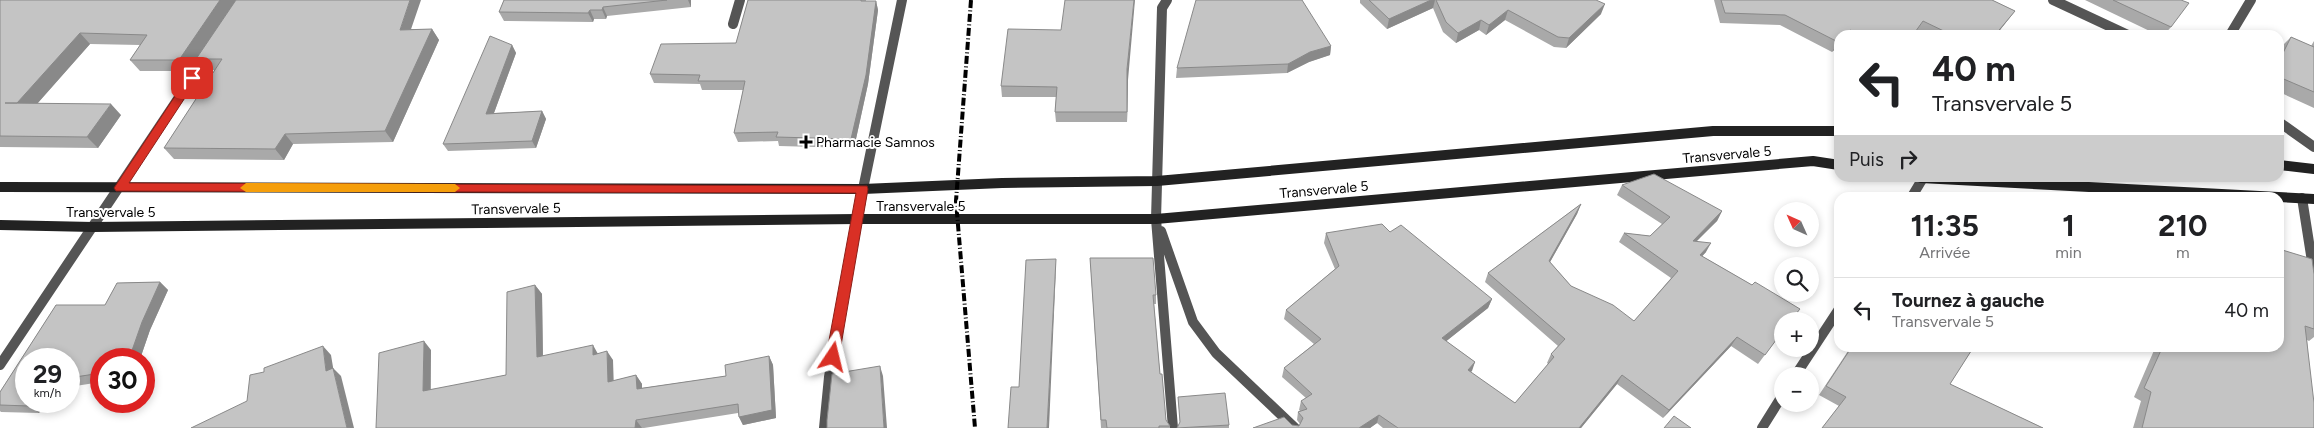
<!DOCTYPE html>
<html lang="fr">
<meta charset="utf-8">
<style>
body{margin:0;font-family:Figtree,sans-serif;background:#f6f6f6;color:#202124;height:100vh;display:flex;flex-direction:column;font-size:19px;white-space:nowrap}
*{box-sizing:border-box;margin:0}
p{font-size:16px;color:#757577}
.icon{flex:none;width:28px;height:28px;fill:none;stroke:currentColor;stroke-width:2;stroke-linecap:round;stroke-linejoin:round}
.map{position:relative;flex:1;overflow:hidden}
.details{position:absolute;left:1834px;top:192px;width:450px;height:160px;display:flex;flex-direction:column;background:#fff;border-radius:15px;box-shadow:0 2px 8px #0003}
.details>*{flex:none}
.top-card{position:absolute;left:1834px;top:30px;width:450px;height:152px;border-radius:15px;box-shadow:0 2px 8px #0003;background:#fff;color:#202124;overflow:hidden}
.needle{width:32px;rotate:315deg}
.buttons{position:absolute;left:1774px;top:202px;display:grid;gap:10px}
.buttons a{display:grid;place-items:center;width:45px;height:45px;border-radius:50%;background:#fff;box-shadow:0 2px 8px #0003;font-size:25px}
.speed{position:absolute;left:15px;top:348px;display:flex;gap:10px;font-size:25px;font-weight:700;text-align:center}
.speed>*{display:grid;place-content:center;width:65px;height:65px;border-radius:50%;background:#fff;box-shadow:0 2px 8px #0003;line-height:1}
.speed small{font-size:12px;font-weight:400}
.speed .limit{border:8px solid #d22;background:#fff;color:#111}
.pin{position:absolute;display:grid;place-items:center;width:42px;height:42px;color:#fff;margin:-21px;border-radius:10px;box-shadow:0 2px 8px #0006}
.me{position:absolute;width:55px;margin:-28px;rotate:10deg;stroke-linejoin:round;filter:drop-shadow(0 0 4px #0008)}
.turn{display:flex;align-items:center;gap:18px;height:105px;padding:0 15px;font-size:22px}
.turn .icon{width:65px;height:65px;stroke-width:2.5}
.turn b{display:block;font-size:35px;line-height:42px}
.then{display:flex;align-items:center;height:48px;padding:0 15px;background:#0003;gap:10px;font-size:19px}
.eta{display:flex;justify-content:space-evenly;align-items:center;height:85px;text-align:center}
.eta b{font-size:30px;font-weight:700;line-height:35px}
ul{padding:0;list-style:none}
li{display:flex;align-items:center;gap:15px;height:65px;padding:0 15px;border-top:1px solid #e0e0e0}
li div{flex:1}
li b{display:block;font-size:19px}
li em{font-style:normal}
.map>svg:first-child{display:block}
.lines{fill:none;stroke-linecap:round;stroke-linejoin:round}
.lane{stroke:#555;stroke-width:10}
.street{stroke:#555;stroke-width:10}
.secondary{stroke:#222;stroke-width:10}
.rail{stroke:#000;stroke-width:4;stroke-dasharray:8 2.5 1 2.5;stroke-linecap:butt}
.wall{fill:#a9a9a9}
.shaded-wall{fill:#898989}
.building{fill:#c4c4c4;stroke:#898989}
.route{fill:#d93025;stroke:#8d1f18}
.slow{fill:#f59e0b}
.poi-dot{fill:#000;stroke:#fff;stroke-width:2}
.labels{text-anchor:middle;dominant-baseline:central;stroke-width:4;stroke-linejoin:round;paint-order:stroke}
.poi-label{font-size:14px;fill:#000;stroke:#fff;text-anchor:start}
.street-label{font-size:14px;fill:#000;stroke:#fff}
</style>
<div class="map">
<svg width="2314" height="428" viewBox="0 0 2314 428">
<rect width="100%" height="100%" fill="#fff"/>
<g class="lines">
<path class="lane" d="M2230,35L2251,0"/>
<path class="street" d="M1167,0L1162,8L1156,219L1173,428
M2053,0L2128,35
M733,24L740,0
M2279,122L2314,147
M1911,198L1923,178
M2302,198L2314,274
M1161,231L1193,322L1216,353L1295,428
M0,365L208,54
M1795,376L1839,309
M824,428L829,377L863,189L902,0
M1762,428L1782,396"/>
<path class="secondary" d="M2279,165L2314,169
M1921,178L2314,199
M0,187L863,189L1002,183L1157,181L1713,131H1839
M0,225L93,227L857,219H1156L1813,161L1839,165"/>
<path class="rail" d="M971,0L956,201L975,428"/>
</g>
<path class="wall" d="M0,0H236L189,71H140L130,60L140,45L90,44L37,104L121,115L98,148L0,147Z
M504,0H691V7L607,16L606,19H594L593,22L504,21L499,12Z
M748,0H866V1H876L878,10L868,84L854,148L779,146L778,141L738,142L734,133L743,90H702L700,84L654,83L650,74L736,43Z
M1360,0H1596L1601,14L1566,48L1554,47L1505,20L1486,35L1479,30L1456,43L1443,32L1433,8L1387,29L1360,3Z
M1714,0H1992L2015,11L1996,35H1925L1917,31L1914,35H1839V45L1832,52L1780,25L1720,23Z
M2085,0H2181L2171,27L2164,35H2158Z
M411,29H432L439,40L393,142L293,144L284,160L174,159L164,148L215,70H205L196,59Z
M2291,37L2311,46L2314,41V108L2279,92V51L2280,48Z
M512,45L516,53L494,113L542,111L546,119L536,148L448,151L443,144Z
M1331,46L1330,55L1309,62L1287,73L1176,78L1177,68Z
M1128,80L1127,122H1056L1055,112L1056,97H1002L1001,86Z
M1622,185L1722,211L1717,221L1696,241L1706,252L1702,256L1752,285L1800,309L1791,321H1782V332L1758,364L1731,346L1663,418L1617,384L1581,428H1383L1377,423L1370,428H1253L1292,425L1299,426L1300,424L1297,420L1298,412L1300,411L1299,410L1301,401L1306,398L1282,377L1284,368L1314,344L1284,319L1286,310L1335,269L1324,243L1326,233L1390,232L1492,299L1488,308L1446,341L1475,362L1470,372L1515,403L1548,364L1547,363L1551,354L1558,346L1485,282L1488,273L1581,204L1577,214L1550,262L1571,286L1634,321L1671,278L1619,242L1624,233L1650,236L1662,224L1617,195Z
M1090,258L1156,295V304H1154L1160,374L1166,420L1170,426V428H1101Z
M2314,274V337L2309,341L2307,340L2314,428H2133L2141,401L2134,397L2155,348H2279Z
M160,282L168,290L150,330L140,359H101V382L69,387V359H26V401H46L39,413L1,412L0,411V392L56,305H105L117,283Z
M535,285L542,294L543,356L598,353L613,360V381L636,375L642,384V388L726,376L769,356L773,365L776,418L743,425L739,417L738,413L644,428H376L431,350V390L506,375Z
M1850,348H1973L1950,384L2043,428H1822L1839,406L1819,395Z
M1178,397L1229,425V428H1177L1180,423Z"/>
<path class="shaded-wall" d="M220,0H236L189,71L179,60Z
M410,0H421L407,41L400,30Z
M688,0H691V7Z
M1134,0H1135L1128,80L1127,122V69Z
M1431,0H1435L1433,8L1387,29L1389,19Z
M876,1L878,10L868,84L854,148L851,139Z
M1605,4L1601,14L1566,48L1569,38Z
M603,7L607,16L606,19L602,10Z
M590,10L594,19L593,22L588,13Z
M1508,10L1505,20L1486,35L1489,25Z
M2015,11L1996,35H1995Z
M1481,20L1479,30L1456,43L1458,33Z
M432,29L439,40L393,142L385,131Z
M80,33L90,44L28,114L17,103Z
M1839,41V45L1832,52Z
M512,45L516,53L491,121L486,114Z
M1331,46L1330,55L1309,62L1287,73L1288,64L1310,52Z
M111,104L121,115L98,148L87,137Z
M542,111L546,119L536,148L532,141Z
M285,134L293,144L284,160L275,149Z
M1581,204L1577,214L1545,271L1549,261Z
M1722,211L1717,221L1688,250L1693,241Z
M1711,243L1706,252L1695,264L1700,255Z
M1056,259V267L1049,428H1047Z
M160,282L168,290L150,330L140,359H129L142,322Z
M535,285L542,294L543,366L537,357Z
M1492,299L1488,308L1439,347L1442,338Z
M1737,337L1731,346L1663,418L1669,410Z
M424,341L431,350L430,400L423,391Z
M593,345L598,354L593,355Z
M323,346L331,355L335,379L326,371Z
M607,351L613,360L614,391L608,382Z
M769,356L773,365L776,418L743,425L739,417Z
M1475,362L1472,371L1464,379L1468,370Z
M880,366L883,376L887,428H884Z
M333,368L341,376L354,428H347Z
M636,375L642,384V397L637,389Z
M1622,375L1617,384L1581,428H1579Z
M32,401H46L39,413L29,406Z
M1379,415L1377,423L1370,428H1359Z
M636,420L642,428H635Z"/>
<path class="building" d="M0,0H220L179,60H130L147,35L80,33L17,103H5L111,104L87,137L0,136Z
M236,0H410L400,30L432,29L385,131L285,134L275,149L164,148L222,59H196Z
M504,0H667L603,7L602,10H590L588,13L499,12Z
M748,0H861V1H876L866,75L851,139L776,137L778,132L734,133L745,81H698L700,75L650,74L661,44L736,43Z
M1065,0H1134L1127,69V112H1055L1057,87L1001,86L1008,29L1061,30Z
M1196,0H1302L1331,46L1310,52L1288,64L1177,68Z
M1369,0H1431L1389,19Z
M1436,0H1596L1605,4L1569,38L1558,37L1508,10L1489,25L1481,20L1458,33L1446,22Z
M1721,0H1992L2015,11L1995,35H1952L1923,21L1913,35H1860L1850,30L1845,35H1839V41L1838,42L1785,15L1725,13Z
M2113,0H2181L2189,3L2171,27Z
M490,36L512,45L486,114L542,111L532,141L443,144Z
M2291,37L2314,47V92L2279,77V61Z
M1654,174L1722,211L1693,241L1711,243L1700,255L1752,285L1755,282L1800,309L1790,321H1782V332L1765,355L1737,337L1669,410L1622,375L1579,428H1398L1379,415L1359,428H1253L1284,417L1292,425L1299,426L1303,418L1298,412L1307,409L1301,401L1312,394L1284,368L1321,339L1286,310L1339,266L1326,233L1382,224L1390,232L1401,225L1492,299L1442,338L1475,362L1468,370L1515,403L1554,357L1551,354L1565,339L1488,273L1581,204L1549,261L1571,286L1613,305L1634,321L1678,271L1624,233L1650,236L1670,217L1622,185Z
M2279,249L2312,259L2314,274V329L2305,326L2314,403V428H2142L2151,392L2144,388L2162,348H2279Z
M1090,258H1153L1156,295H1153L1160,374H1162L1166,420L1170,426H1159V428H1107L1106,420H1101Z
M1056,259L1047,428H1008L1011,387H1019L1026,260Z
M160,282L142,322L129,359H101V373L69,378V359H26V401H32L29,406L0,405V392L56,305H105L117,283Z
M535,285L537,357L593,345V355L607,351L608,382L636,375L637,389L726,376L725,365L769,356L772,410L739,417L738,404L636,420L635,428H376L379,353L424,341L423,391L506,375L507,292Z
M323,346L326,371L333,368L347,428H191L247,401L250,375L264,372V368Z
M1851,348H1973L1950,384L2043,428H1822L1846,397L1826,386Z
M880,366L884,428H827V420L832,374Z
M1225,393L1229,425L1177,428L1180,422L1178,397Z
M1674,416L1691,428H1664Z"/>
<path class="route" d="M192,74L196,75V81L129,183L867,186L868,189L839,357L837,361H828L826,357L856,193L116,191L114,188L116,185L189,75Z"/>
<path class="slow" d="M246,183L455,184L460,188L455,192H246L240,188Z"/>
<path class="poi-dot" d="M803.5 134.5h5v5h5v5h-5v5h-5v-5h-5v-5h5z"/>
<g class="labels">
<g class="poi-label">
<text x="816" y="142">Pharmacie Samnos</text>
</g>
<g class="street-label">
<text transform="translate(1727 155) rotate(-5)">Transvervale 5</text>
<text transform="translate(1324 190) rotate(-5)">Transvervale 5</text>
<text x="921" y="206">Transvervale 5</text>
<text transform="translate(516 209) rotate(-1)">Transvervale 5</text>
<text x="111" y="212">Transvervale 5</text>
</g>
</g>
</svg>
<div class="buttons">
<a><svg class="needle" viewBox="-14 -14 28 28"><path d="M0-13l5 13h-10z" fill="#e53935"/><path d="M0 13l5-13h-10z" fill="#757577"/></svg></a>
<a><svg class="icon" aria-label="search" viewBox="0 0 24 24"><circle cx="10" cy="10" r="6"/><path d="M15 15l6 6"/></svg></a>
<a>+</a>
<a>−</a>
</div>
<div class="speed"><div>29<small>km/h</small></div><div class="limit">30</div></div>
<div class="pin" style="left:192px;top:78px;background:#d93025"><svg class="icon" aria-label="arrive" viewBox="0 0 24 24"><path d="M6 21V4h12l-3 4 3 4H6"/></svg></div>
<svg class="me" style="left:833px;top:357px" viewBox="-20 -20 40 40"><path d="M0-17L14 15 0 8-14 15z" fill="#d93025" stroke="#fff" stroke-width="4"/></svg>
<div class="top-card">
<div class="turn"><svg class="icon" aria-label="left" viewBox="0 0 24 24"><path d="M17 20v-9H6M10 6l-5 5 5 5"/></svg><div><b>40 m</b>Transvervale 5</div></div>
<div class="then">Puis<svg class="icon" aria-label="right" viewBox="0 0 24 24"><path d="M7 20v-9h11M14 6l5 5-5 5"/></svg></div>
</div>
<section class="details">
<div class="eta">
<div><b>11:35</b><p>Arrivée</p></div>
<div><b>1</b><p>min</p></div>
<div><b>210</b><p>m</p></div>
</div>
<ul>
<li><svg class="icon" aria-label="left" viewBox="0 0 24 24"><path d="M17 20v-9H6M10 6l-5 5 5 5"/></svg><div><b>Tournez à gauche</b><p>Transvervale 5</p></div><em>40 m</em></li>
</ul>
</section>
</div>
